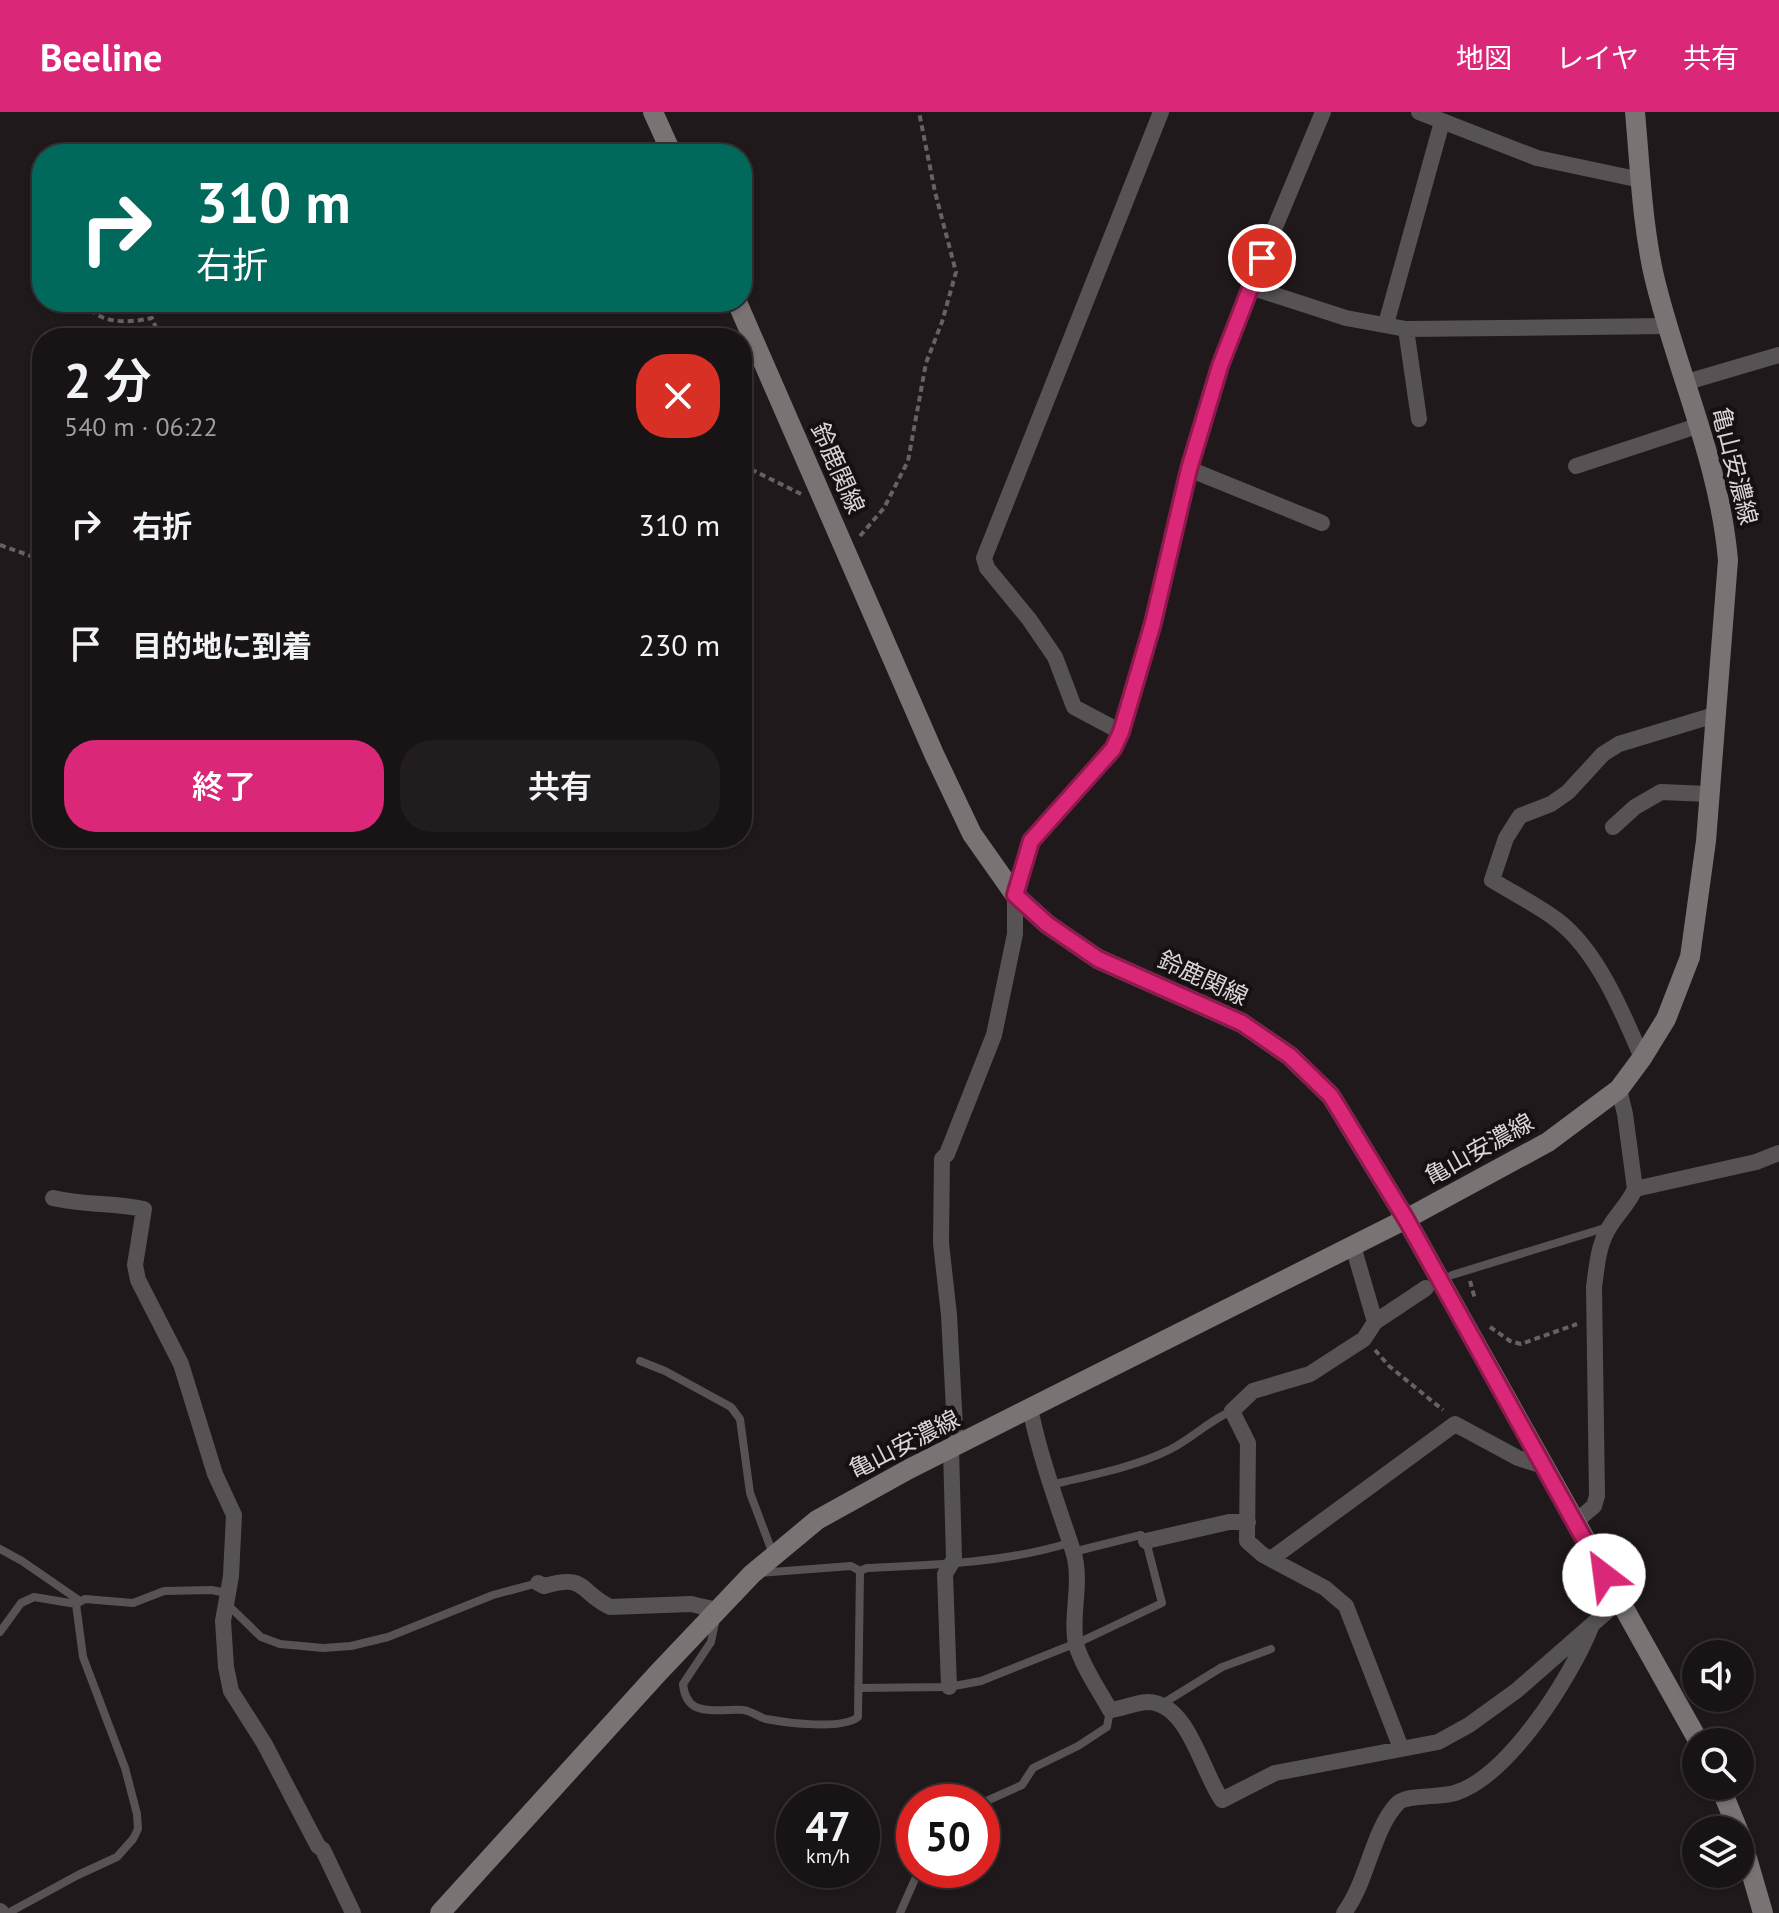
<!DOCTYPE html>
<html lang="ja">
<meta charset="utf-8">
<style>
body{margin:0;font-family:"PT Sans","Noto Sans JP",sans-serif;background:#211c1d;color:#f1f3f6;height:100vh;display:flex;flex-direction:column;font-size:30px;white-space:nowrap}
*{box-sizing:border-box;margin:0}
p{font-size:26px;color:#9f9ea0}
.icon{flex:none;width:44px;height:44px;fill:none;stroke:currentColor;stroke-width:2;stroke-linecap:round;stroke-linejoin:round}
.map{position:relative;flex:1;overflow:hidden}
.details{position:absolute;left:32px;top:216px;width:720px;height:520px;display:flex;flex-direction:column;background:#181314;border-radius:32px;box-shadow:0 2px 6px #0004,0 0 0 2px #363234}
.details>*{flex:none}
.top-card{position:absolute;left:32px;top:32px;width:720px;height:168px;border-radius:32px;box-shadow:0 2px 6px #0004,0 0 0 2px #363234;background:#00695c;color:#fff;overflow:hidden}
.buttons{position:absolute;left:1682px;top:1528px;display:grid;gap:16px}
.buttons a{display:grid;place-items:center;width:72px;height:72px;border-radius:50%;background:#181314;box-shadow:0 2px 6px #0004,0 0 0 2px #363234;font-size:40px}
.speed{position:absolute;left:776px;top:1672px;display:flex;gap:16px;font-size:40px;font-weight:700;text-align:center}
.speed>*{display:grid;place-content:center;width:104px;height:104px;border-radius:50%;background:#181314;box-shadow:0 2px 6px #0004,0 0 0 2px #363234;line-height:1}
.speed small{font-size:20px;font-weight:400}
.speed .limit{border:12px solid #d22;background:#fff;color:#111}
.pin{position:absolute;display:grid;place-items:center;width:68px;height:68px;color:#fff;margin:-34px;border:4px solid #fff;border-radius:50%;box-shadow:0 2px 8px #0007}
.me{position:absolute;width:88px;margin:-44px;rotate:330deg;stroke-linejoin:round;filter:drop-shadow(0 0 6px #0008)}
.turn{display:flex;align-items:center;gap:28px;height:168px;padding:0 32px;font-size:36px}
.turn .icon{width:104px;height:104px;stroke-width:2.5}
.turn b{display:block;font-size:56px;line-height:68px}
.round{display:grid;place-items:center;flex:none;width:84px;height:84px;border-radius:32px;background:#211c1d}
.overview{display:flex;align-items:center;justify-content:space-between;height:136px;padding:0 32px}
h1{font-size:48px;font-weight:600;line-height:60px}
.action{display:flex;gap:16px;margin-top:auto;padding:16px 32px}
.action a{flex:1;height:92px;border-radius:32px;background:#db2777;color:#fff;font-size:32px;font-weight:600;line-height:92px;text-align:center}
.action a+a{background:#211c1d;color:#f1f3f6}
ul{padding:0;list-style:none}
li{display:flex;align-items:center;gap:24px;height:120px;padding:0 32px}
li div{flex:1}
li b{display:block;font-size:30px}
li em{font-style:normal}
header{display:flex;align-items:center;gap:48px;box-sizing:border-box;height:112px;padding:0 40px;background:#db2777;color:#fff}
header strong{font-size:38px}
nav{display:flex;gap:44px;margin-inline-start:auto;font-size:28px}
.map>svg:first-child{display:block}
.lines{fill:none;stroke-linecap:round;stroke-linejoin:round}
.path{stroke:#676163;stroke-width:4;stroke-dasharray:6 4;stroke-linecap:butt}
.service{stroke:#575354;stroke-width:8}
.minor{stroke:#575354;stroke-width:16}
.secondary{stroke:#797374;stroke-width:20}
.route-casing{stroke:#8e194d;stroke-width:20}
.route{stroke:#db2777;stroke-width:14}
.labels{text-anchor:middle;dominant-baseline:central;stroke-width:8;stroke-linejoin:round;paint-order:stroke}
.street-label{font-size:24px;fill:#dad5d7;stroke:#171012}
</style>
<header>
<strong>Beeline</strong>
<nav><a>地図</a><a>レイヤ</a><a>共有</a></nav>
</header>
<div class="map">
<svg width="1779" height="1801" viewBox="0 0 1779 1801">
<rect width="100%" height="100%" fill="#20191b"/>
<g class="lines">
<path class="path" d="M84,190C99,213 128,211 152,206L160,226
M742,353L801,382
M860,424L884,396L908,349L926,251L942,210L956,160L935,80L919,0
M0,433L42,448
M1470,1169L1475,1187
M1490,1215L1510,1229L1521,1232L1577,1212
M1375,1238L1389,1254L1443,1298"/>
<path class="service" d="M1452,1163L1608,1115
M640,1249L665,1259L731,1295L740,1307L750,1381L773,1442
M1051,1373C1091,1363 1132,1356 1169,1338C1192,1327 1209,1308 1232,1299
M0,1437L22,1449L80,1489
M758,1461L851,1454L860,1459L867,1456C934,1453 1004,1451 1069,1431
M227,1492L261,1525L280,1532L323,1536L351,1534L388,1525L493,1483L538,1471
M716,1506L711,1530L683,1572C684,1581 686,1589 694,1594C706,1601 729,1597 743,1598C752,1599 758,1605 766,1607C787,1611 842,1618 858,1605L860,1459
M0,1520L21,1491L34,1485L76,1492L85,1487L133,1491L164,1479L211,1478L228,1481
M858,1576L949,1575L981,1569L1084,1528L1162,1491L1146,1429L1141,1423L1073,1440
M1162,1592L1222,1555L1271,1537
M982,1691L1022,1673L1033,1656L1078,1634L1107,1615L1110,1598
M8,1801L78,1763L117,1745L133,1727L138,1717L137,1702L125,1656L83,1545L76,1492
M900,1801L919,1758"/>
<path class="minor" d="M1419,0L1537,46L1641,68
M1250,175L1346,206L1406,217L1668,214
M1386,212L1442,10
M1406,217L1419,307
M1687,270L1779,243
M1576,354L1700,313
M1189,357L1322,411
M1121,620L1074,595L1055,545L1029,507L987,456L984,446L1161,0
M1613,715L1635,695L1661,680L1709,682
M1642,946C1623,901 1597,838 1557,808C1537,793 1513,781 1492,768L1506,726L1520,704L1551,692L1568,680L1603,642L1619,632L1718,602
M1635,1077L1756,1050L1779,1041
M53,1086C83,1093 114,1091 144,1097L135,1153L138,1168L181,1252L215,1362L234,1403L231,1464L223,1509L226,1555L231,1579L264,1631L318,1734L323,1738L353,1801
M1353,1134L1375,1210
M1030,1296C1040,1345 1057,1391 1073,1439C1083,1469 1070,1505 1076,1532C1082,1554 1099,1578 1110,1598C1123,1597 1136,1590 1148,1590C1189,1591 1202,1661 1222,1688L1275,1661L1438,1630L1469,1613L1516,1579L1619,1489
M956,1335L949,1203L941,1131L942,1047L947,1042L994,923L1015,822V783L1031,729L1113,637L1121,620L1153,511L1189,357L1220,254L1250,175L1323,0
M1574,1411L1594,1394L1597,1384L1594,1175C1597,1154 1598,1132 1610,1114C1618,1101 1629,1091 1635,1077L1625,1002L1619,977
M1146,1429L1229,1410H1248
M1271,1447L1455,1312L1518,1346L1543,1354
M538,1471L544,1474C587,1462 577,1478 610,1495L691,1492L717,1498
M949,1575L945,1462L954,1447L951,1337
M1401,1636L1346,1494L1325,1476L1263,1443L1247,1429L1248,1331L1232,1299L1253,1279L1310,1262L1364,1227L1375,1210L1426,1176
M0,1799L2,1801
M1344,1801C1368,1769 1372,1719 1397,1692C1405,1682 1439,1686 1455,1681C1509,1664 1571,1565 1591,1515"/>
<path class="secondary" d="M653,0L672,42
M737,190L934,642L972,722L1015,783L1047,812L1098,847L1242,911L1290,944L1331,984L1406,1107L1699,1630
M1720,1674L1738,1718
M1740,1722L1763,1801
M440,1801L658,1561L752,1462L817,1408L909,1357L1406,1107L1548,1030L1619,977L1642,946L1666,907L1690,845L1706,729L1728,448C1719,347 1677,261 1654,164C1642,111 1640,54 1635,0"/>
</g>
<g class="lines">
<defs>
<path id="route" d="M1262,146L1220,254L1189,357L1153,511L1121,620L1113,637L1031,729L1015,783L1047,812L1098,847L1242,911L1290,944L1331,984L1406,1107L1604,1463"/>
</defs>
<use href="#route" class="route-casing"/>
<use href="#route" class="route"/>
</g>
<g class="labels">
<g class="street-label">
<text transform="translate(1735 354) rotate(76)">亀山安濃線</text>
<text transform="translate(838 356) rotate(66)">鈴鹿関線</text>
<text transform="translate(1203 866) rotate(25)">鈴鹿関線</text>
<text transform="translate(1479 1037) rotate(-29)">亀山安濃線</text>
<text transform="translate(904 1332) rotate(-27)">亀山安濃線</text>
</g>
</g>
</svg>
<div class="buttons">
<a><svg class="icon" aria-label="sound" viewBox="0 0 24 24"><path d="M4 9h4l5-4v14l-5-4H4zM17 9q2 3 0 6"/></svg></a>
<a><svg class="icon" aria-label="search" viewBox="0 0 24 24"><circle cx="10" cy="10" r="6"/><path d="M15 15l6 6"/></svg></a>
<a><svg class="icon" aria-label="layers" viewBox="0 0 24 24"><path d="M12 4l9 5-9 5-9-5zM3 14l9 5 9-5"/></svg></a>
</div>
<div class="speed"><div>47<small>km/h</small></div><div class="limit">50</div></div>
<div class="pin" style="left:1262px;top:146px;background:#d93025"><svg class="icon" aria-label="arrive" viewBox="0 0 24 24"><path d="M6 21V4h12l-3 4 3 4H6"/></svg></div>
<svg class="me" style="left:1604px;top:1463px" viewBox="-20 -20 40 40"><circle r="19" fill="#fff"/><path d="M0-13L10 11 0 6-10 11z" fill="#db2777"/></svg>
<div class="top-card">
<div class="turn"><svg class="icon" aria-label="right" viewBox="0 0 24 24"><path d="M7 20v-9h11M14 6l5 5-5 5"/></svg><div><b>310 m</b>右折</div></div>
</div>
<section class="details">
<div class="overview"><div><h1>2 分</h1><p>540 m · 06:22</p></div><a class="round" style="background:#d93025;color:#fff"><svg class="icon" aria-label="close" viewBox="0 0 24 24"><path d="M6 6l12 12M18 6L6 18"/></svg></a></div>
<ul>
<li><svg class="icon" aria-label="right" viewBox="0 0 24 24"><path d="M7 20v-9h11M14 6l5 5-5 5"/></svg><div><b>右折</b></div><em>310 m</em></li>
<li><svg class="icon" aria-label="arrive" viewBox="0 0 24 24"><path d="M6 21V4h12l-3 4 3 4H6"/></svg><div><b>目的地に到着</b></div><em>230 m</em></li>
</ul>
<div class="action"><a>終了</a><a>共有</a></div>
</section>
</div>
